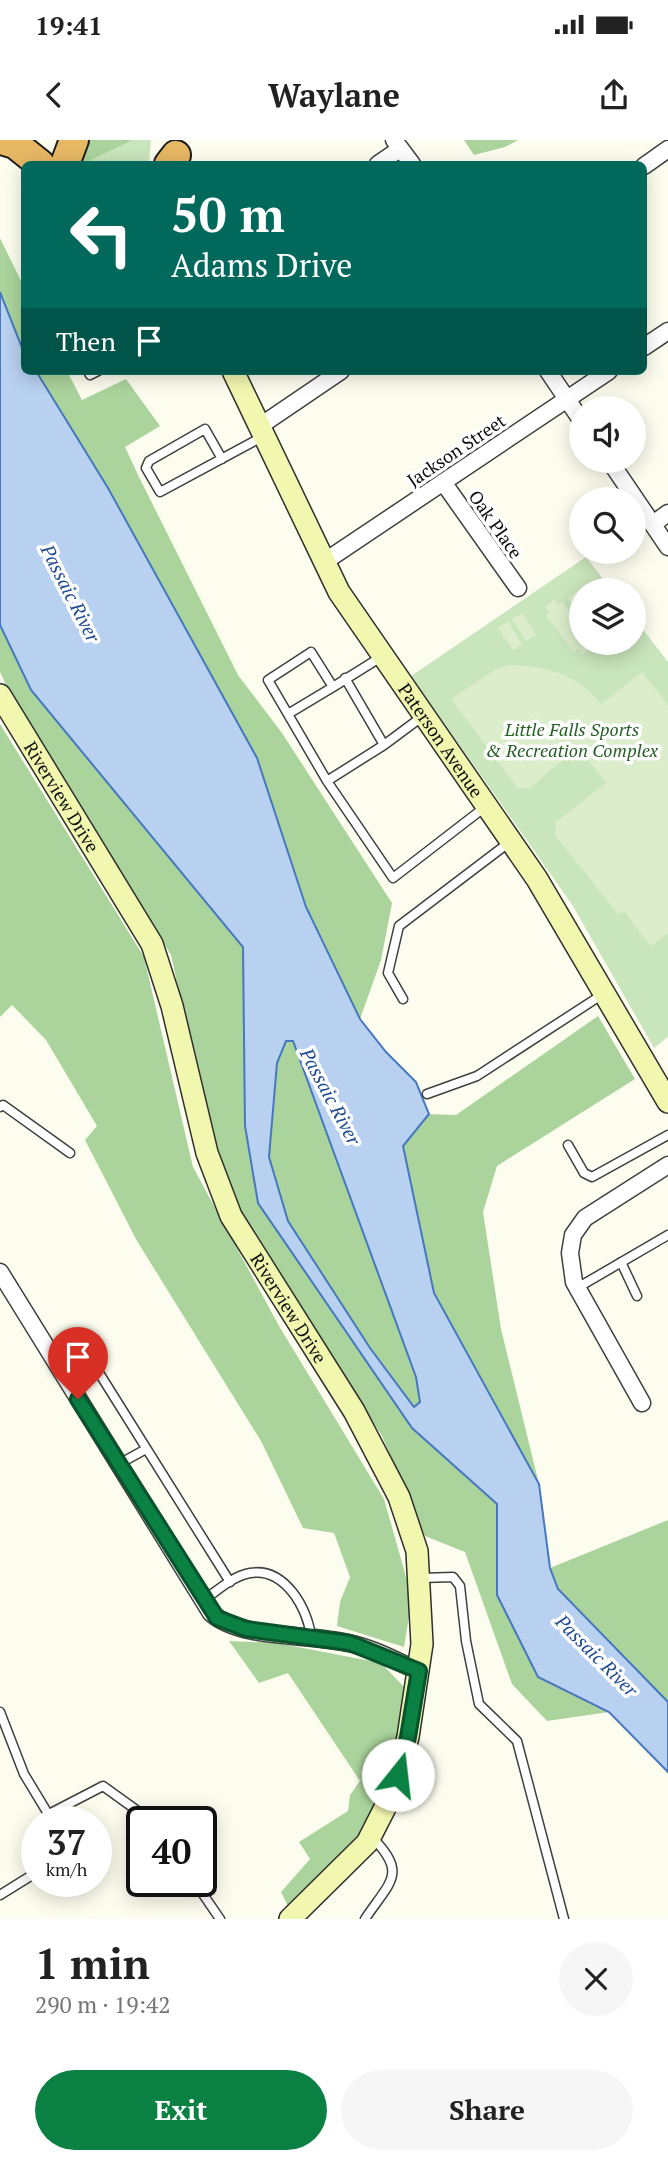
<!DOCTYPE html>
<meta charset="utf-8">
<style>
body{margin:0;font-family:"PT Serif",serif;background:#f6f6f6;color:#222;height:100vh;display:flex;flex-direction:column;font-size:26px;white-space:nowrap}
*{box-sizing:border-box;margin:0}
p{font-size:23px;color:#767676}
.icon{flex:none;width:38px;height:38px;fill:none;stroke:currentColor;stroke-width:2;stroke-linecap:round;stroke-linejoin:round}
.map{position:relative;height:1779px;overflow:hidden}
.drawer{display:flex;flex-direction:column;background:#fff;flex:1}
.drawer>*{flex:none}
.top-card{position:absolute;left:21px;top:21px;width:626px;height:214px;border-radius:10px;box-shadow:0 4px 18px #0003;background:#00695c;color:#fff;overflow:hidden}
.fabs{position:absolute;left:569px;top:256px;display:grid;gap:14px}
.fabs a{display:grid;place-items:center;width:77px;height:77px;border-radius:50%;background:#fff;box-shadow:0 4px 18px #0003;font-size:35px}
.speed{position:absolute;left:21px;top:1666px;display:flex;gap:14px;font-size:35px;font-weight:700;text-align:center}
.speed>*{display:grid;place-content:center;width:91px;height:91px;border-radius:50%;background:#fff;box-shadow:0 4px 18px #0003;line-height:1}
.speed small{font-size:18px;font-weight:400}
.speed .limit{border:4px solid #111;border-radius:10px;background:#fff;color:#111}
.pin{position:absolute;display:grid;place-items:center;width:60px;height:60px;color:#fff;margin:-72px -30px;border-radius:50% 50% 50% 0;rotate:-45deg;box-shadow:0 0 7px #0007}
.pin .icon{rotate:45deg}
.me{position:absolute;width:77px;margin:-38px;rotate:16deg;stroke-linejoin:round;filter:drop-shadow(0 0 5px #0008)}
.turn{display:flex;align-items:center;gap:24px;height:147px;padding:0 35px;font-size:32px}
.turn .icon{width:91px;height:91px;stroke-width:2.5}
.turn b{display:block;font-size:49px;line-height:60px}
.then{display:flex;align-items:center;height:66px;padding:0 35px;background:#0003;gap:14px;font-size:26px}
.round{display:grid;place-items:center;flex:none;width:74px;height:74px;border-radius:37px;background:#f6f6f6}
.headline{display:flex;align-items:center;justify-content:space-between;height:119px;padding:0 35px}
h1{font-size:42px;font-weight:600;line-height:52px}
.cta{display:flex;gap:14px;margin-top:auto;padding:14px 35px}
.cta a{flex:1;height:80px;border-radius:42px;background:#0b8043;color:#fff;font-size:28px;font-weight:600;line-height:80px;text-align:center}
.cta a+a{background:#f6f6f6;color:#222}
.status{display:flex;justify-content:space-between;align-items:center;height:49px;padding:0 35px;background:#fff;direction:ltr}
.status svg{height:19px;fill:currentColor}
header{display:flex;justify-content:space-between;align-items:center;height:91px;padding:0 35px;background:#fff;font-size:32px;font-weight:600}
.map>svg:first-child{display:block}
.green{fill:#c9e5bc}
.forest{fill:#abd49c}
.pitch{fill:#dcedcc}
.water{fill:#b8d1f0;stroke:#4678c0;stroke-width:2;fill-rule:evenodd}
.lines{fill:none;stroke-linecap:round;stroke-linejoin:round}
.lane-casing{stroke:#404040;stroke-width:11}
.street-casing{stroke:#404040;stroke-width:19}
.secondary-casing{stroke:#2f2f2f;stroke-width:24}
.highway-casing{stroke:#1e1e1e;stroke-width:32}
.lane{stroke:#fff;stroke-width:8}
.street{stroke:#fff;stroke-width:16}
.secondary{stroke:#f2f7b0;stroke-width:21}
.highway{stroke:#e6b864;stroke-width:28}
.route-casing{stroke:#07532c;stroke-width:18}
.route{stroke:#0b8043;stroke-width:12}
.labels{text-anchor:middle;dominant-baseline:central;stroke-width:7;stroke-linejoin:round;paint-order:stroke}
.street-label{font-size:18px;fill:#0d0d0d;stroke:#fff}
.park-label{font-size:18px;font-style:italic;fill:#255f24;stroke:#fff}
.water-label{font-size:19px;font-style:italic;fill:#224d93;stroke:#fff}
</style>
<div class="status"><b>19:41</b><svg viewBox="0 0 49 12"><path d="M0 12V9h3v3zM5 12V6h3v6zM10 12V3h3v9zM15 12V0h3v12zM26 1h20v11H26zM47 4h2v5h-2z"/></svg></div>
<header><svg class="icon" aria-label="back" viewBox="0 0 24 24"><path d="M15 5l-7 7 7 7"/></svg>Waylane<svg class="icon" aria-label="share" viewBox="0 0 24 24"><path d="M12 15V3M7 8l5-5 5 5M5 13v7h14v-7"/></svg></header>
<div class="map">
<svg width="668" height="1779" viewBox="0 0 668 1779">
<rect width="100%" height="100%" fill="#fdfdef"/>
<path class="green" d="M133,0H151L149,24H83Z
M586,417L612,450H581V502H634V478L668,522V897L654,908L573,766L411,536Z"/>
<path class="forest" d="M87,0H133L83,24H73Z
M464,0H518L505,7L474,15Z
M0,98L24,147V213L0,152Z
M36,231H67L82,260L126,239L160,286L125,307L139,337L238,535L282,593L392,763L381,820L360,879L306,767L257,618L108,348Z
M0,485L31,550L243,807L245,986L258,1063L412,1288L497,1364V1455L538,1537L609,1572L547,1581L512,1544L465,1412L425,1396L382,1296L250,1094L220,1035L171,815L6,545L0,532Z
M0,584L144,817L193,1027L279,1186L384,1359L412,1458L404,1507L337,1486L340,1462L350,1437L334,1393L303,1388L261,1301L137,1101L85,1000L97,986L46,900L12,865L0,877Z
M598,876L635,939L497,1026L483,1072L501,1189L539,1344L434,1153L403,1005L429,974L456,975Z
M286,901H293L416,1237L420,1263L414,1267L370,1208L288,1082L269,1017L277,923Z
M668,1380V1562L558,1449L550,1428Z
M229,1501L277,1503L381,1523L405,1548L388,1644L356,1702L288,1766L281,1752L310,1719L299,1702L348,1671L350,1655L360,1641L288,1533L259,1543Z"/>
<path class="pitch" d="M585,445L589,450H581V475L568,458Z
M554,460L559,465L562,462L581,486V502H588L591,507L582,515L578,509L574,512L546,476L549,472L545,467Z
M522,473L536,495L526,501L512,479Z
M508,481L522,504L513,510L498,488Z
M509,525C548,527 575,532 601,564L642,532L668,565V793L651,806L624,771L618,774L555,695L556,682L606,643L578,607L530,648H518L451,559L493,531Z"/>
<path class="water" d="M0,152L24,213V231H36L108,348L257,618L306,767L360,879L386,912L416,942L429,974L403,1006L434,1153L539,1344L550,1428L558,1449L668,1562V1632L609,1572L538,1537L497,1455V1364L412,1288L258,1063L245,986L243,807L31,550L0,485ZM286,901H293L416,1237L420,1262L414,1267L370,1208L288,1081L269,1017L277,923Z"/>
<g class="lines">
<defs>
<path id="lane" d="M88,231L90,235L98,231
M222,319L205,289L149,321L146,328L160,352L262,297
M381,517L333,547L311,512L268,540L327,641L393,738L485,667
M288,574L333,547
M384,605L423,576
M327,641L384,605L345,538
M403,859L388,833L399,786L511,701
M427,954L477,936L603,854
M0,967L3,965L70,1013
M568,1005L584,1033L592,1037L668,995
M621,1122L637,1156
M577,1148L668,1095
M51,1215C65,1208 73,1200 86,1212L230,1442
M119,1324L146,1309
M421,1438L453,1437L460,1446L466,1501L479,1564L517,1601L564,1779
M204,1460C218,1450 233,1436 250,1433C285,1427 308,1469 311,1497
M0,1572L24,1634L53,1682
M49,1674L103,1646L153,1682
M194,1741L220,1779
M0,1755L37,1732
M365,1779C391,1740 408,1734 371,1696"/>
<path id="street" d="M394,0L412,24
M378,24L400,9
M644,26L668,9
M644,207L668,191
M548,231L581,280
M260,286L341,231
M609,320L668,407
M443,342L518,448
M653,384L668,373
M324,422L609,231
M0,1132L211,1473C242,1500 308,1493 348,1503C373,1508 396,1521 419,1531
M642,1263L574,1142L570,1113L573,1095L585,1078L668,1025"/>
<g id="secondary">
<path id="s1" d="M233,231L339,452L537,739L668,962"/>
<path id="s2" d="M0,555L152,804L172,866L207,1013L231,1076L354,1271L399,1357L417,1411L422,1504L408,1597L392,1654L367,1703L290,1779"/>
</g>
<path id="highway" d="M1,0L15,4L40,24
M65,24L74,0
M169,24L176,15"/>
</defs>
<use href="#lane" class="lane-casing"/>
<use href="#street" class="street-casing"/>
<use href="#secondary" class="secondary-casing"/>
<use href="#highway" class="highway-casing"/>
<use href="#lane" class="lane"/>
<use href="#street" class="street"/>
<use href="#secondary" class="secondary"/>
<use href="#highway" class="highway"/>
</g>
<g class="lines">
<defs>
<path id="route" d="M78,1259L217,1478L246,1489L350,1503L419,1531L408,1597L398,1635"/>
</defs>
<use href="#route" class="route-casing"/>
<use href="#route" class="route"/>
</g>
<g class="labels">
<g class="street-label">
<text transform="translate(456 310) rotate(-34)">Jackson Street</text>
<text transform="translate(496 384) rotate(55)">Oak Place</text>
<text stroke="none"><textPath href="#s1" startOffset="425">Paterson Avenue</textPath></text>
<text stroke="none"><textPath href="#s2" startOffset="119">Riverview Drive</textPath></text>
<text stroke="none"><textPath href="#s2" startOffset="684">Riverview Drive</textPath></text>
</g>
<g class="park-label">
<text x="572" y="589">Little Falls Sports<tspan x="572" dy="21">&amp; Recreation Complex</tspan></text>
</g>
<g class="water-label">
<text transform="translate(71 453) rotate(63)">Passaic River</text>
<text transform="translate(331 956) rotate(62)">Passaic River</text>
<text transform="translate(597 1515) rotate(45)">Passaic River</text>
</g>
</g>
</svg>
<div class="fabs">
<a><svg class="icon" aria-label="sound" viewBox="0 0 24 24"><path d="M4 9h4l5-4v14l-5-4H4zM17 9q2 3 0 6"/></svg></a>
<a><svg class="icon" aria-label="search" viewBox="0 0 24 24"><circle cx="10" cy="10" r="6"/><path d="M15 15l6 6"/></svg></a>
<a><svg class="icon" aria-label="layers" viewBox="0 0 24 24"><path d="M12 4l9 5-9 5-9-5zM3 14l9 5 9-5"/></svg></a>
</div>
<div class="speed"><div>37<small>km/h</small></div><div class="limit">40</div></div>
<div class="pin" style="left:78px;top:1259px;background:#d93025"><svg class="icon" aria-label="arrive" viewBox="0 0 24 24"><path d="M6 21V4h12l-3 4 3 4H6"/></svg></div>
<svg class="me" style="left:398px;top:1635px" viewBox="-20 -20 40 40"><circle r="19" fill="#fff"/><path d="M0-13L10 11 0 6-10 11z" fill="#0b8043"/></svg>
<div class="top-card">
<div class="turn"><svg class="icon" aria-label="left" viewBox="0 0 24 24"><path d="M17 20v-9H6M10 6l-5 5 5 5"/></svg><div><b>50 m</b>Adams Drive</div></div>
<div class="then">Then<svg class="icon" aria-label="arrive" viewBox="0 0 24 24"><path d="M6 21V4h12l-3 4 3 4H6"/></svg></div>
</div>
</div>
<section class="drawer">
<div class="headline"><div><h1>1 min</h1><p>290 m · 19:42</p></div><a class="round"><svg class="icon" aria-label="close" viewBox="0 0 24 24"><path d="M6 6l12 12M18 6L6 18"/></svg></a></div>
<div class="cta"><a>Exit</a><a>Share</a></div>
</section>
